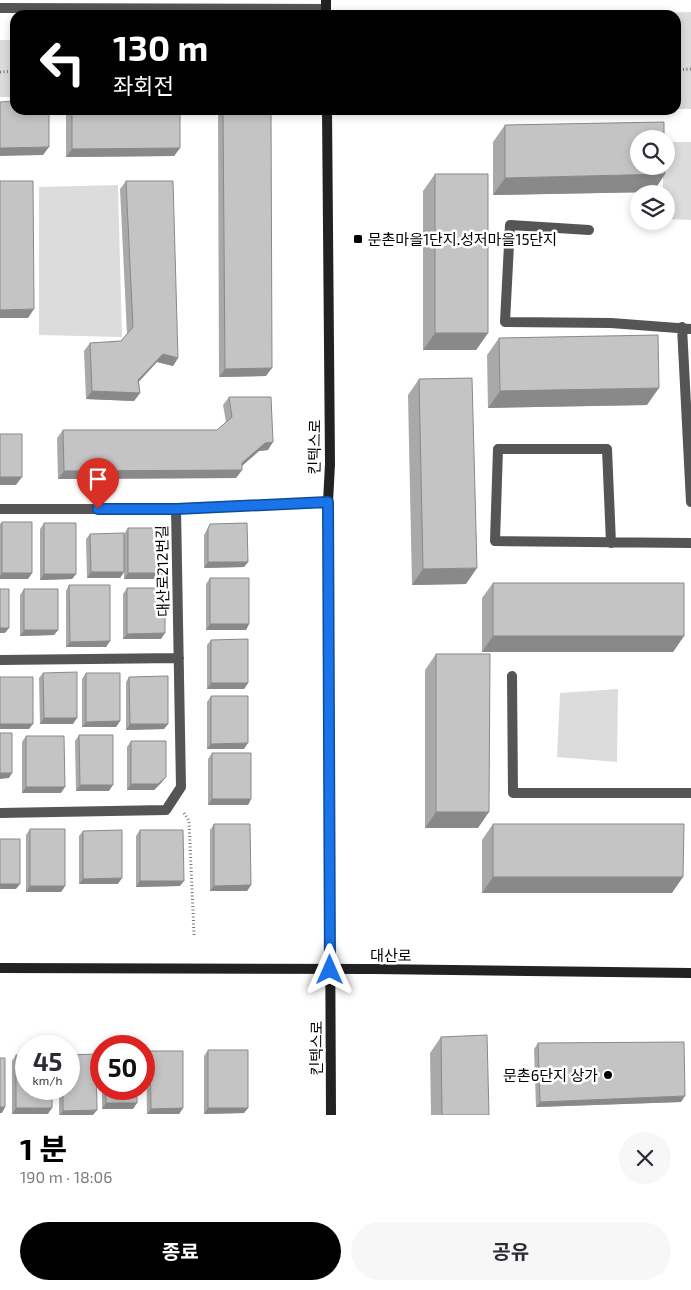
<!DOCTYPE html>
<html lang="ko">
<meta charset="utf-8">
<style>
body{margin:0;font-family:"Exo 2","Noto Sans KR",sans-serif;background:#f7f7f7;color:#2b2b33;height:100vh;display:flex;flex-direction:column;font-size:19px;white-space:nowrap}
*{box-sizing:border-box;margin:0}
p{font-size:16px;color:#7c7c81}
.icon{flex:none;width:28px;height:28px;fill:none;stroke:currentColor;stroke-width:2;stroke-linecap:round;stroke-linejoin:round}
.map{position:relative;height:1115px;overflow:hidden}
.sheet{display:flex;flex-direction:column;background:#fff;flex:1}
.sheet>*{flex:none}
.top-card{position:absolute;left:10px;top:10px;width:671px;height:105px;border-radius:15px;box-shadow:0 2px 8px #0003;background:#000;color:#fff;overflow:hidden}
.tools{position:absolute;left:630px;top:130px;display:grid;gap:10px}
.tools a{display:grid;place-items:center;width:45px;height:45px;border-radius:50%;background:#fff;box-shadow:0 2px 8px #0003;font-size:25px}
.speed{position:absolute;left:15px;top:1035px;display:flex;gap:10px;font-size:25px;font-weight:700;text-align:center}
.speed>*{display:grid;place-content:center;width:65px;height:65px;border-radius:50%;background:#fff;box-shadow:0 2px 8px #0003;line-height:1}
.speed small{font-size:12px;font-weight:400}
.speed .limit{border:8px solid #d22;background:#fff;color:#111}
.pin{position:absolute;display:grid;place-items:center;width:42px;height:42px;color:#fff;margin:-51px -21px;border-radius:50% 50% 50% 0;rotate:-45deg;box-shadow:0 0 5px #0007}
.pin .icon{rotate:45deg}
.me{position:absolute;width:55px;margin:-28px;rotate:0deg;stroke-linejoin:round;filter:drop-shadow(0 0 4px #0008)}
.turn{display:flex;align-items:center;gap:18px;height:105px;padding:0 20px;font-size:22px}
.turn .icon{width:65px;height:65px;stroke-width:2.5}
.turn b{display:block;font-size:35px;line-height:42px}
.round{display:grid;place-items:center;flex:none;width:52px;height:52px;border-radius:26px;background:#f7f7f7}
.summary{display:flex;align-items:center;justify-content:space-between;height:85px;padding:0 20px}
h1{font-size:30px;font-weight:700;line-height:38px;color:#000}
.button{display:flex;gap:10px;margin-top:auto;padding:10px 20px}
.button a{flex:1;height:58px;border-radius:30px;background:#000;color:#fff;font-size:20px;font-weight:700;line-height:58px;text-align:center}
.button a+a{background:#f7f7f7;color:#2b2b33}
.map>svg:first-child{display:block}
.green{fill:#dcdcdc}
.lines{fill:none;stroke-linecap:round;stroke-linejoin:round}
.path{stroke:#777;stroke-width:3;stroke-dasharray:1 2.5;stroke-linecap:butt}
.lane{stroke:#555;stroke-width:10}
.street{stroke:#555;stroke-width:10}
.secondary{stroke:#222;stroke-width:10}
.wall{fill:#a9a9a9}
.shaded-wall{fill:#898989}
.building{fill:#c4c4c4;stroke:#898989}
.route-casing{stroke:#114b97;stroke-width:12}
.route{stroke:#1a73e8;stroke-width:9}
.poi-dot{fill:#000;stroke:#fff;stroke-width:2}
.labels{text-anchor:middle;dominant-baseline:central;stroke-width:5;stroke-linejoin:round;paint-order:stroke}
.poi-label{font-size:15px;fill:#000;stroke:#fff;text-anchor:start}
.street-label{font-size:15px;fill:#000;stroke:#fff}
</style>
<div class="map">
<svg width="691" height="1115" viewBox="0 0 691 1115">
<rect width="100%" height="100%" fill="#fff"/>
<path class="green" d="M691,12V109H676V15H517Z
M0,40H15V97H0Z
M666,142H691V220L666,219V194H663V166H666Z
M118,185L122,337L39,335V187Z
M618,689L617,762L557,757L560,693Z"/>
<g class="lines">
<path class="path" d="M676,70L691,69
M0,72L15,71
M184,813L189,821L194,935"/>
<path class="lane" d="M589,230L510,225L505,322L611,323L691,329
M682,327L691,502
M611,543L607,449H498L495,541L691,543
M512,676L513,793H691"/>
<path class="street" d="M0,8L326,9
M0,509H176L328,502
M0,660L179,658
M0,813L166,810L181,787L176,509"/>
<path class="secondary" d="M326,0V15
M327,110L330,464L328,502L331,1115
M0,968L374,969L691,973"/>
</g>
<path class="wall" d="M69,110H180V148L174,156L66,157V113Z
M219,110H271L266,376L219,377L218,112Z
M505,125L665,174L653,192L493,195V142Z
M435,174L488,333L476,350H423V191Z
M126,181L178,358L173,366L157,362L139,381L140,393L134,401L86,399L84,351L90,343L121,341L127,334L120,189Z
M499,338L647,405L488,408L487,355Z
M419,379L466,584L412,585L408,395Z
M229,397L268,450L259,451L242,466V470L236,478L58,479L57,438L63,430H217L226,422L223,405Z
M2,522L32,573L28,579H0V524Z
M44,523L76,574L72,579L40,580V529Z
M210,524L248,562L244,567L204,568V535Z
M128,528L161,579H124V572L120,578H87L86,539L90,534H124Z
M210,578L249,624L246,630H206V584Z
M493,583L684,636L673,652H482V598Z
M69,585L110,641L106,647H66V591Z
M127,588L161,639H123V594Z
M24,589L58,630L54,635L20,636V595Z
M211,640L248,683L244,689H207V645Z
M436,654L478,828H425V670Z
M43,673L73,724H40L39,678Z
M86,673L120,721L116,727H82V679Z
M129,677L168,724L164,729L126,730V682Z
M211,696L244,749H207V702Z
M79,735L109,791H76L75,741Z
M26,736L61,793H22V742Z
M131,741L162,782L154,790H127V747Z
M212,753L251,799L248,805H208V759Z
M214,824L251,885L247,891H210V830Z
M493,824L672,893H482V840Z
M30,829L65,886L61,892H26V835Z
M140,830L180,886L136,887V836Z
M83,831L118,884H79V836Z
M441,1037L489,1115H431L430,1053Z
M538,1043L681,1102L536,1107L534,1049Z
M208,1050L248,1108L244,1113L204,1114V1056Z
M150,1051L183,1108L179,1114H147L146,1057Z
M16,1055L48,1114H12V1061Z
M59,1089H69L93,1115H59Z
M102,1089H137L133,1109H102Z"/>
<path class="shaded-wall" d="M49,147L43,155L0,156V148Z
M180,148L174,156L66,157L72,149Z
M665,174L653,192L493,195L505,178Z
M34,309L28,318H0V310Z
M435,333H488L476,350H423Z
M163,354L178,358L173,366L157,362L133,388L138,380Z
M272,368L266,376L219,377L225,369Z
M659,388L647,405L488,408L500,391Z
M92,391L140,393L134,401L86,399Z
M273,442L268,450L259,451L237,470H242L236,478L58,479L64,471L242,463L265,443Z
M0,477H22L16,485H0Z
M208,562H248L244,567L204,568Z
M477,568L466,584L412,585L423,569Z
M91,572H124L120,578H87Z
M2,573H32L28,579H0V576Z
M128,573H165L161,579H124Z
M44,574H76L72,579L40,580Z
M210,624H249L246,630H206Z
M0,628H9L5,633H0Z
M24,630H58L54,635L20,636Z
M165,633L161,639H123L127,634Z
M493,636H684L673,652H482Z
M110,641L106,647H66L70,642Z
M211,683H248L244,689H207Z
M44,718H77L73,724H40Z
M120,721L116,727H82L86,722Z
M0,724H33L29,729H0Z
M130,724H168L164,729L126,730Z
M248,743L244,749H207L211,744Z
M0,773H12L9,778L0,779Z
M166,777L162,782L154,790H127L131,784Z
M80,785H113L109,791H76Z
M26,787H65L61,793H22Z
M212,799H251L248,805H208Z
M436,812H489L478,828H425Z
M493,877H683L672,893H482Z
M122,878L118,884H79L83,879Z
M140,881H184L180,886L136,887Z
M0,884H20L16,889H0Z
M251,885L247,891H210L214,886Z
M30,886H65L61,892H26Z
M685,1096L681,1102L536,1107L540,1102Z
M106,1103H137L133,1109H102Z
M0,1107H5L2,1113H0Z
M16,1108H52L48,1114H12Z
M183,1108L179,1114H147L151,1109Z
M208,1108H248L244,1113L204,1114Z
M97,1110L93,1115H60L63,1111Z"/>
<path class="building" d="M15,101V110H49V147L0,148V102Z
M72,110H180V148L72,149Z
M223,110H271L272,368L225,369Z
M664,122V139H639V166H664L665,174L505,178V125Z
M435,174H488V333H435Z
M0,181H33L34,309L0,310Z
M126,181H173L178,358L163,354L138,380L140,393L92,391L90,343L121,341L133,327Z
M658,335L659,388L500,391L499,338Z
M472,378L477,568L423,569L419,379Z
M229,397H271L273,442L265,443L242,463V470L64,471L63,430H217L232,417Z
M0,434H22V477H0Z
M2,522H32V573H2Z
M44,523H76V574H44Z
M247,523L248,562H208V529L210,524Z
M128,528H165V573H128Z
M124,533V572H91L90,534Z
M210,578H249V624H210Z
M493,583H684V636H493Z
M69,585H110V641L70,642Z
M127,588H165V633L127,634Z
M0,589H9V628H0Z
M24,589H58V630H24Z
M248,639V683H211V640Z
M436,654H490L489,812H436Z
M77,672V718H44L43,673Z
M86,673H120V721L86,722Z
M168,676V724H130L129,677Z
M0,677H33V724H0Z
M211,696H248V743L211,744Z
M0,733H12V773H0Z
M79,735H113V785H80Z
M26,736H64L65,787H26Z
M131,741H166V777L158,784H131Z
M212,753H251V799H212Z
M214,824H250L251,885L214,886Z
M493,824H684L683,877H493Z
M30,829H65V886H30Z
M122,830V878L83,879V831Z
M140,830H183L184,881H140Z
M0,839H20V884H0Z
M487,1035L489,1115H442L441,1037Z
M684,1042L685,1096L540,1102L538,1043Z
M208,1050H248V1108H208Z
M150,1051H183V1108L151,1109Z
M96,1054L97,1110L63,1111V1089H69V1055Z
M16,1055H26V1089H52V1108H16Z
M0,1058H5V1107H0Z
M106,1089H137V1103H106Z"/>
<g class="lines">
<defs>
<path id="route" d="M98,509H176L328,502L330,970"/>
</defs>
<use href="#route" class="route-casing"/>
<use href="#route" class="route"/>
</g>
<g class="poi-dot">
<rect x="353" y="234" width="10" height="10" rx="2.5"/>
<circle cx="608" cy="1075" r="5"/>
</g>
<g class="labels">
<g class="poi-label">
<text x="368" y="239">문촌마을1단지.성저마을15단지</text>
<text x="598" y="1075" text-anchor="end">문촌6단지 상가</text>
</g>
<g class="street-label">
<text transform="translate(314 447) rotate(-89)">킨텍스로</text>
<text transform="translate(162 571) rotate(-91)">대산로212번길</text>
<text x="391" y="955">대산로</text>
<text transform="translate(316 1048) rotate(-90)">킨텍스로</text>
</g>
</g>
</svg>
<div class="tools">
<a><svg class="icon" aria-label="search" viewBox="0 0 24 24"><circle cx="10" cy="10" r="6"/><path d="M15 15l6 6"/></svg></a>
<a><svg class="icon" aria-label="layers" viewBox="0 0 24 24"><path d="M12 4l9 5-9 5-9-5zM3 14l9 5 9-5"/></svg></a>
</div>
<div class="speed"><div>45<small>km/h</small></div><div class="limit">50</div></div>
<div class="pin" style="left:98px;top:509px;background:#d93025"><svg class="icon" aria-label="arrive" viewBox="0 0 24 24"><path d="M6 21V4h12l-3 4 3 4H6"/></svg></div>
<svg class="me" style="left:330px;top:970px" viewBox="-20 -20 40 40"><path d="M0-17L14 15 0 8-14 15z" fill="#1a73e8" stroke="#fff" stroke-width="4"/></svg>
<div class="top-card">
<div class="turn"><svg class="icon" aria-label="left" viewBox="0 0 24 24"><path d="M17 20v-9H6M10 6l-5 5 5 5"/></svg><div><b>130 m</b>좌회전</div></div>
</div>
</div>
<section class="sheet">
<div class="summary"><div><h1>1 분</h1><p>190 m · 18:06</p></div><a class="round"><svg class="icon" aria-label="close" viewBox="0 0 24 24"><path d="M6 6l12 12M18 6L6 18"/></svg></a></div>
<div class="button"><a>종료</a><a>공유</a></div>
</section>
